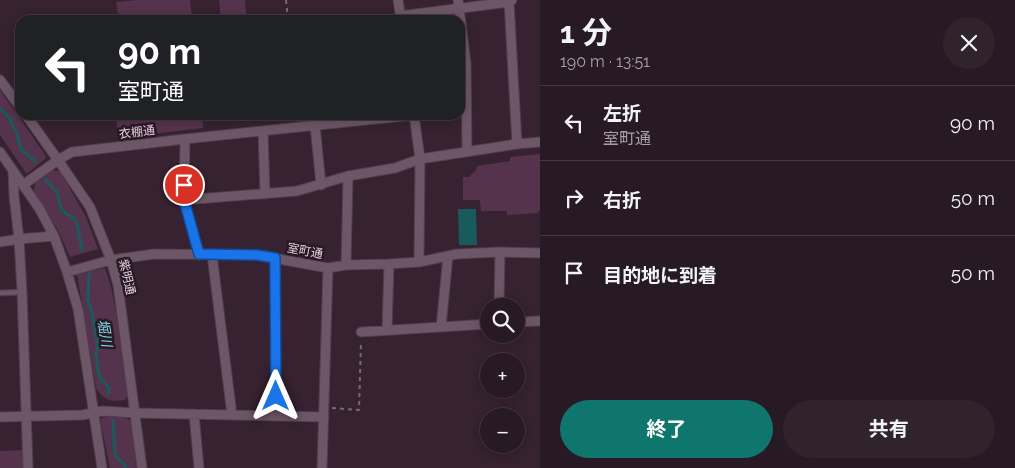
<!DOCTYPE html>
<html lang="ja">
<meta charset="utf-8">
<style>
body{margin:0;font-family:Raleway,"Noto Sans JP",sans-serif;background:#30232c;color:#f1f3f6;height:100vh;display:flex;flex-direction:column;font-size:19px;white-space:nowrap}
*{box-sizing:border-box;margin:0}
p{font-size:16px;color:#a5a1a6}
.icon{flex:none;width:28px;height:28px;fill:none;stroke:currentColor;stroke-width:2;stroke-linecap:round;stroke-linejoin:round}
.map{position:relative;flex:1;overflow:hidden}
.panel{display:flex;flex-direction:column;background:#281a24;width:475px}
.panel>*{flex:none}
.banner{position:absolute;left:15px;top:15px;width:450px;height:105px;border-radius:15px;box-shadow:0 2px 12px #0003,0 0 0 1px #443841;background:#202124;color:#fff;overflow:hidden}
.fabs{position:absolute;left:480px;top:298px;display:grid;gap:10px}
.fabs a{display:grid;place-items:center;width:45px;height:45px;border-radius:50%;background:#281a24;box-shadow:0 2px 12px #0003,0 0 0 1px #443841;font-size:25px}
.pin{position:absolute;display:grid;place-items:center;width:42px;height:42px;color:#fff;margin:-21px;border:2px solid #fff;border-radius:50%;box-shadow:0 1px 5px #0007}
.me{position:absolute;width:55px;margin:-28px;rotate:0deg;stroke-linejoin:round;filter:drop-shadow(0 0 4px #0008)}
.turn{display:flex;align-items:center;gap:18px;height:105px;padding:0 20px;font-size:22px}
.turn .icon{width:65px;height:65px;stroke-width:2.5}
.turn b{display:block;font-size:35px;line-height:42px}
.round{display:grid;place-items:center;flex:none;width:52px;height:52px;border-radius:26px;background:#30232c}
.headline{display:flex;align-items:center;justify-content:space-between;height:85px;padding:0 20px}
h1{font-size:30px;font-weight:700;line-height:38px}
.action{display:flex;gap:10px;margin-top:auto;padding:10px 20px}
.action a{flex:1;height:58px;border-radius:30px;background:#0f766e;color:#fff;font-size:20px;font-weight:700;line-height:58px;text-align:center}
.action a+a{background:#30232c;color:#f1f3f6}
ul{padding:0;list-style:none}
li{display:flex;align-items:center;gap:15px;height:75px;padding:0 20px;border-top:1px solid #443841}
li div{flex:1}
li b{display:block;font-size:19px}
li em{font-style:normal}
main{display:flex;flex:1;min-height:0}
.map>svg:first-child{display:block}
.green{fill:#55334c}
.water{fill:#195b5d}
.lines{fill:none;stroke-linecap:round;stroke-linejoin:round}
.stream{stroke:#195b5d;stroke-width:3}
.lane-casing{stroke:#503f4b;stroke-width:7}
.street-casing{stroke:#503f4b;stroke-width:11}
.path{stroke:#7b6a76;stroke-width:2;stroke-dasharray:4 4;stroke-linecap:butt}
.lane{stroke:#6d5667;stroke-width:4.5}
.street{stroke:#6d5667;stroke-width:9}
.route-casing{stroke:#114b97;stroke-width:12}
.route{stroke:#1a73e8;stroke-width:9}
.labels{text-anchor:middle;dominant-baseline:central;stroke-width:5;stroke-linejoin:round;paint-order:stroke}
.street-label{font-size:12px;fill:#e0d2db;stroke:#2b1826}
.water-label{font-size:14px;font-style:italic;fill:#79dde1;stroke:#2b1826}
</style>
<main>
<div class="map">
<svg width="540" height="468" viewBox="0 0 540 468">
<rect width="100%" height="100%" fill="#362230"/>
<path class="green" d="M137,0H190L192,20H119L116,2Z
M219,0H245L247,20H221Z
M0,90L46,156L45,159L28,173H26L0,135Z
M116,115H202L203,128L118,138Z
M540,154V211H538V213L507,215V211H481L480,200H463V177H469L476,170L477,166L510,161V157Z
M52,170L59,171L63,176L86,217L98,249L70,257L57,228L34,195L35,181Z
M105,268L111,287L115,306L128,394L125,400C111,402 104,401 96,388L77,274Z
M108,416L125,417L132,422L136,468H110L100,419Z
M23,450L24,468H0V451Z"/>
<path class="water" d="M458,209H476L477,245H459Z"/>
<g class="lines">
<path class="stream" d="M0,109L4,112L9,117L17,134L21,149L35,161
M45,179L57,192L61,208L65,213L75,219L77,224L82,250
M89,274L88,301L92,313L98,347L96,354L98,371L101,379L109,388L108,394
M113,420L115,455L124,464L126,468"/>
<defs>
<path id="lane" d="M0,293L22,292"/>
<path id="street" d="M398,0L401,20
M458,0L466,63L467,152
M509,2L517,144
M400,16L509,2L512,0
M0,80L20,107
M26,115L58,160L90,207L111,260L118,285L142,468
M414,115L420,159L419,262
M315,125L321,185
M263,131L265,194
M185,139L184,200L199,255
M0,152L39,208L54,236L67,272L78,309L102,468
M13,171L14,196L19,239L22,292L28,468
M23,185L58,160L72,152L185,139L414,115
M184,200L297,191L348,176L395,168L420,159L517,144L540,142
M0,242L19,239L54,236
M212,255L232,415
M275,258L276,416
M346,265L348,176
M67,272L111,260L154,254L257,255L328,268L346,265L389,264L419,262L457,254L500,252L540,253
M499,306L500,252
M516,322L540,321
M441,327L448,256
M387,330L389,264
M361,332L489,324
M194,414L199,468
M0,417L82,415L103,411L135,413L324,417
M322,468L328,268"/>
</defs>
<use href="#lane" class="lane-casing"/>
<use href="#street" class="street-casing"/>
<path class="path" d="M286,0L288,20
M332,408L359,410L361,342"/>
<use href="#lane" class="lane"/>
<use href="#street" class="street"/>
</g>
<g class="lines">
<defs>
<path id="route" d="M184,185V200L199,254L257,255L275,258L276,396"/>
</defs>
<use href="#route" class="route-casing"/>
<use href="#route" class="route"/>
</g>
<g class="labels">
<g class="street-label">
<text transform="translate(137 132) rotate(-7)">衣棚通</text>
<text transform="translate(305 251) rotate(11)">室町通</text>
<text transform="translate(127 277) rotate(77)">紫明通</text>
</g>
<g class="water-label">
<text transform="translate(105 333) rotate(80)">堀川</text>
</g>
</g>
</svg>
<div class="fabs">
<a><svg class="icon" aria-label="search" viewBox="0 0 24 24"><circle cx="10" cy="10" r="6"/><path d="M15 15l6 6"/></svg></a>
<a>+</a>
<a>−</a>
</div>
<div class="pin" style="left:184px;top:185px;background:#d93025"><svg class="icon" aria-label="arrive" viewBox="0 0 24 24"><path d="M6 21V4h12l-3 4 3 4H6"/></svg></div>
<svg class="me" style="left:276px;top:396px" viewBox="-20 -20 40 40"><path d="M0-17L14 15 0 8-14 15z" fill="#1a73e8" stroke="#fff" stroke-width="4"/></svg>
<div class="banner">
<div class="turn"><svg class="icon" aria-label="left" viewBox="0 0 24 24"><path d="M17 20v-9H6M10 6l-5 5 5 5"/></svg><div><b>90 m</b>室町通</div></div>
</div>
</div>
<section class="panel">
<div class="headline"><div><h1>1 分</h1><p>190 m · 13:51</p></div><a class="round"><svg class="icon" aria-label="close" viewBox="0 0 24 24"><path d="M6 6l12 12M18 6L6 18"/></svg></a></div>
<ul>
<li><svg class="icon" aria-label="left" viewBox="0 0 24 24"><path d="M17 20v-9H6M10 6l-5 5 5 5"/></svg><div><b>左折</b><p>室町通</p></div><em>90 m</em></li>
<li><svg class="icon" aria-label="right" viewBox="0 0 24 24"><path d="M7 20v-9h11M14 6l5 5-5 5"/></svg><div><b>右折</b></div><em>50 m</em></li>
<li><svg class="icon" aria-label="arrive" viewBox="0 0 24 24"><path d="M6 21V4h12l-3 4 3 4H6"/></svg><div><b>目的地に到着</b></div><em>50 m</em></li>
</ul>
<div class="action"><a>終了</a><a>共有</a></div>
</section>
</main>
